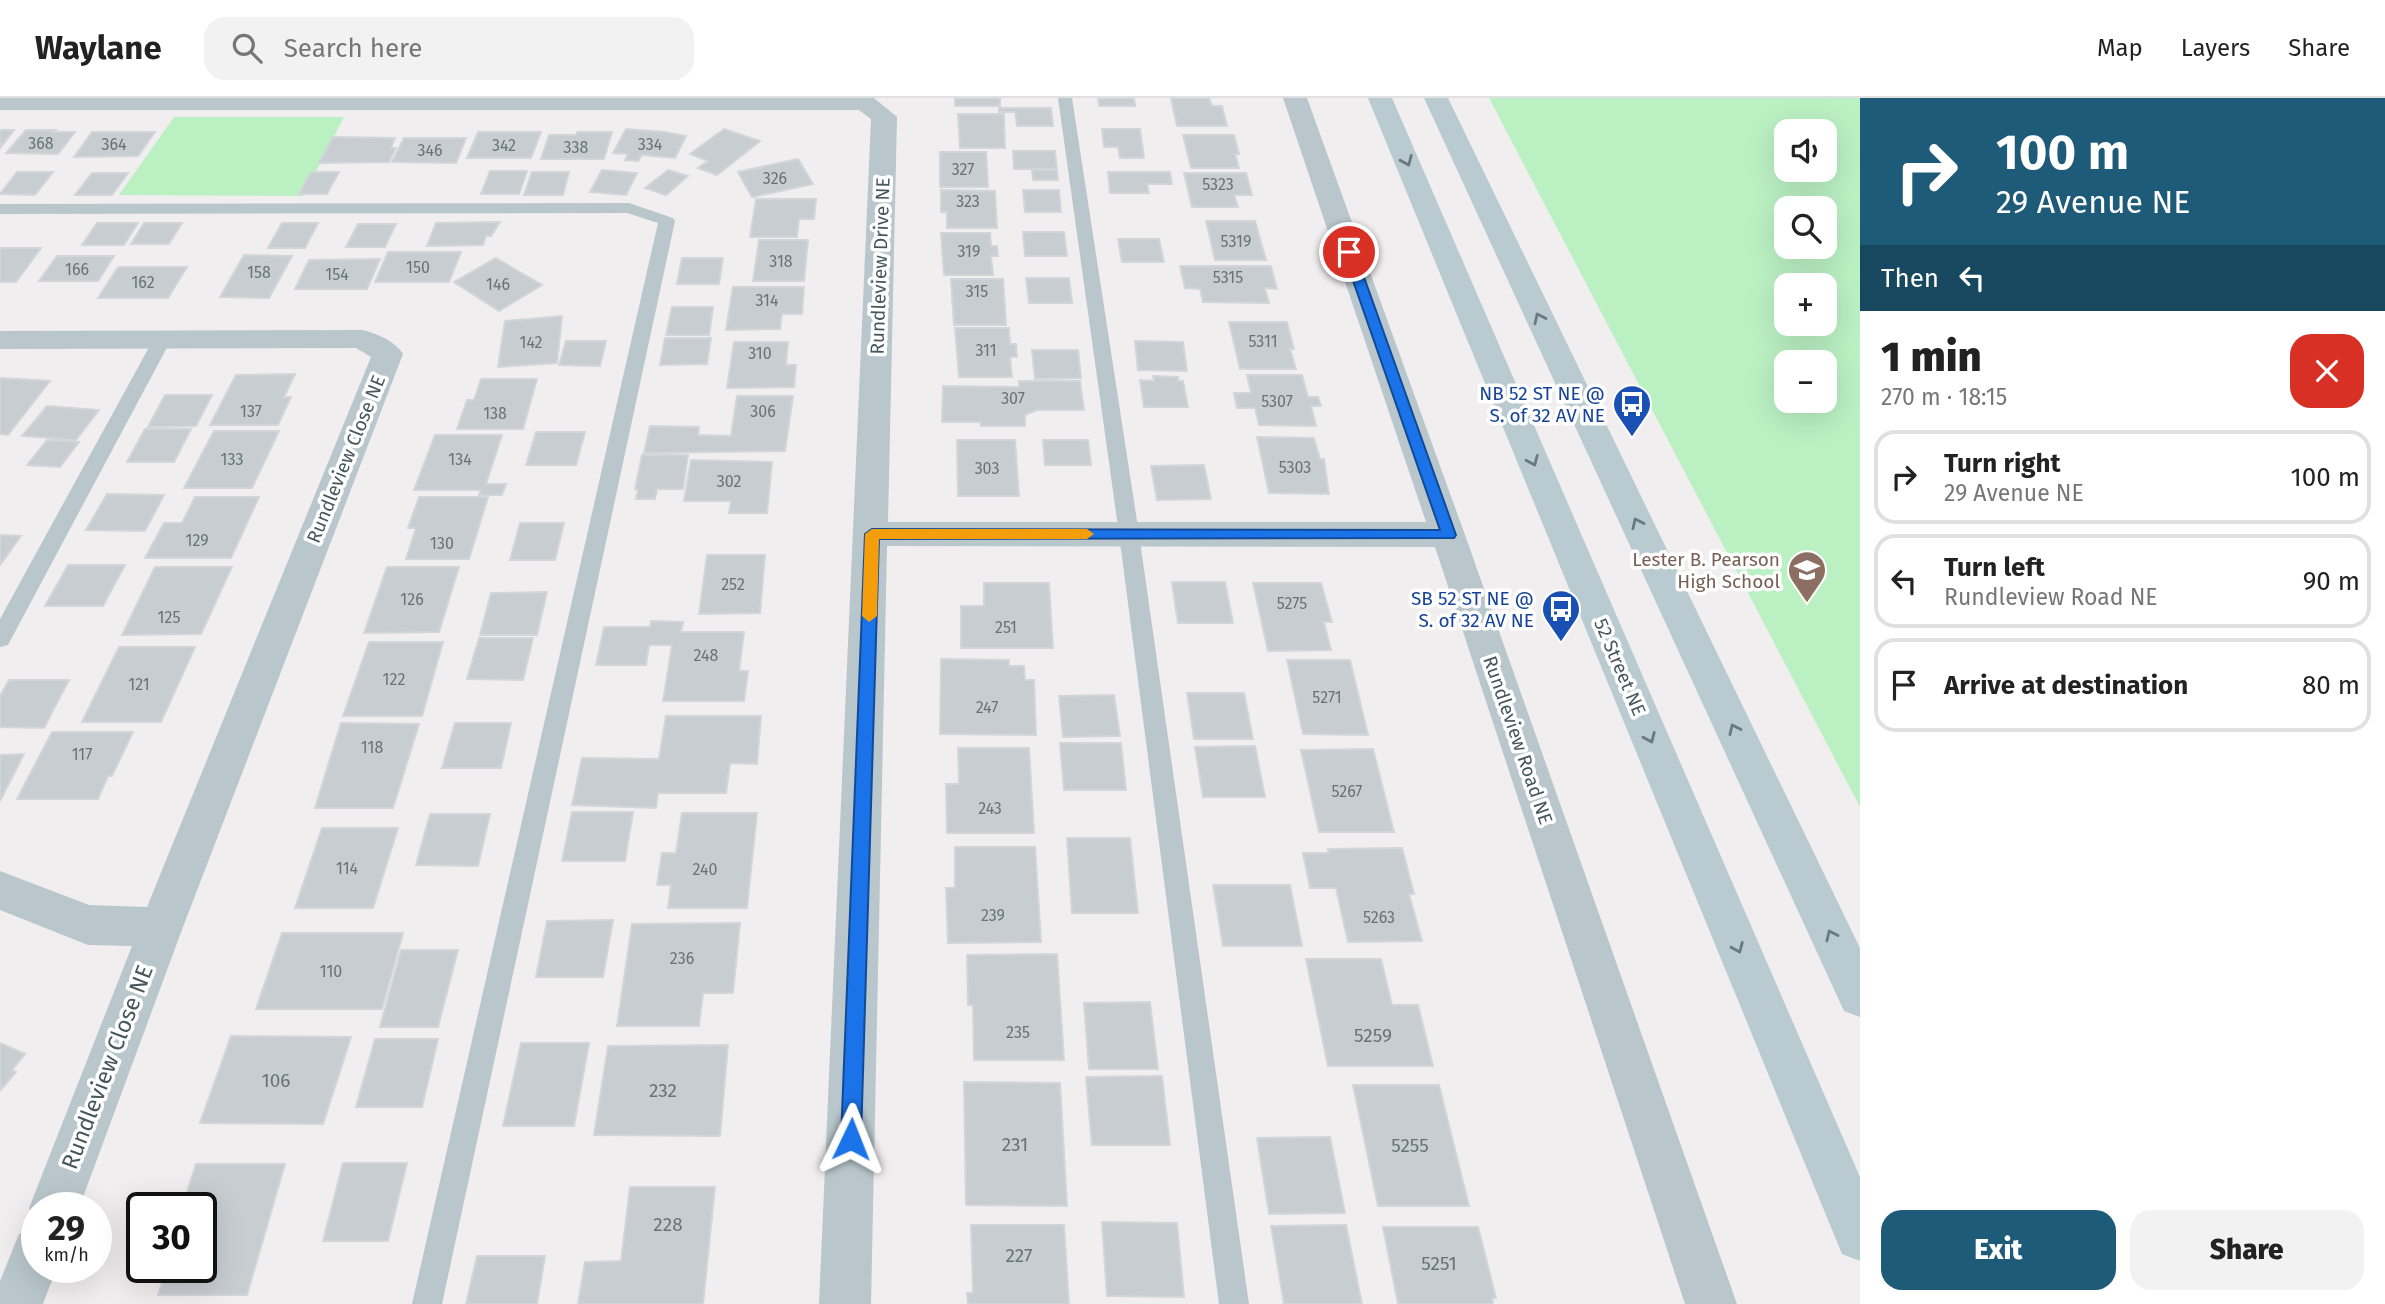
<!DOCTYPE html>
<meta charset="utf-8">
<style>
body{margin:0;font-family:"Fira Sans",sans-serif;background:#f2f2f2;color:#222;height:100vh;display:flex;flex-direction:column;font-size:26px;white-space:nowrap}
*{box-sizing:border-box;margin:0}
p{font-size:23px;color:#767676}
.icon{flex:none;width:38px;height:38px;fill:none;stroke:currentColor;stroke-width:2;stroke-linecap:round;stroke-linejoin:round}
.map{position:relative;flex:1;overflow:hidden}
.sheet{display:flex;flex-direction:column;background:#fff;width:525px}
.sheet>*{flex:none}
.banner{background:#1d5b79;color:#fff;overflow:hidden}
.buttons{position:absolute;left:1774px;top:21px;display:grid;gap:14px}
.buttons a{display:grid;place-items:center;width:63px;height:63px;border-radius:14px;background:#fff;box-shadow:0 7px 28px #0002;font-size:35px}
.speed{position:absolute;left:21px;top:1094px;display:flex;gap:14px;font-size:35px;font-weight:700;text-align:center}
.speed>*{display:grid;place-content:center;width:91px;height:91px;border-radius:50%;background:#fff;box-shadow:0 7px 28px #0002;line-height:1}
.speed small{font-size:18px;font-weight:400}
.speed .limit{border:4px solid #111;border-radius:10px;background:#fff;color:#111}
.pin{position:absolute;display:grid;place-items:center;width:60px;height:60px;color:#fff;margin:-30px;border:4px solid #fff;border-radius:50%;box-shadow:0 2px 7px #0007}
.me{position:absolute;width:77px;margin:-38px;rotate:2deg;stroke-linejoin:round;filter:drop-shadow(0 0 5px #0008)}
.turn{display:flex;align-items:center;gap:24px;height:147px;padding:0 21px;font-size:32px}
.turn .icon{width:91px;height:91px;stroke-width:2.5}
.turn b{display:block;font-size:49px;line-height:60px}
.then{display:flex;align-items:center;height:66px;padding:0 21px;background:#0003;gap:14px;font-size:26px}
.round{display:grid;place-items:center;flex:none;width:74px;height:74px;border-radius:21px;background:#f2f2f2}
.head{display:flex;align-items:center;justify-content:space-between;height:119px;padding:0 21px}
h1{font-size:42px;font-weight:800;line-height:52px}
.action{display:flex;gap:14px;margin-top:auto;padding:14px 21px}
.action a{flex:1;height:80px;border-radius:21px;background:#1d5b79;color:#fff;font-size:28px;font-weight:800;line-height:80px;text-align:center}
.action a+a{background:#f2f2f2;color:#222}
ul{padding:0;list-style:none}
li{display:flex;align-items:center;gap:21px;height:94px;margin:0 14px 10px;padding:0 7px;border:4px solid #e0e0e0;border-radius:21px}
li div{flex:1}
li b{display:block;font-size:26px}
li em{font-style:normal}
header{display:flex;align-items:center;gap:42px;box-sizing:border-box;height:98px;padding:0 35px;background:#fff;border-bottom:2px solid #e0e0e0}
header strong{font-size:33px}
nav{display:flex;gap:38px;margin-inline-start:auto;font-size:24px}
.search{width:490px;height:63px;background:#f2f2f2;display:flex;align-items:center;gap:18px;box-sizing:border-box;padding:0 24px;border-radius:21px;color:#767676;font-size:26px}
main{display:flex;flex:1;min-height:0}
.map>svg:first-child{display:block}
.green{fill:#bbf0c3;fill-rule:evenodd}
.building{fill:#c8cdd1;stroke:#d2d6da;stroke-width:2}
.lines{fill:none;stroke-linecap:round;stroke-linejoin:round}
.lane{fill:#b9c7cc;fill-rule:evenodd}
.street{fill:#b9c7cc;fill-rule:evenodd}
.secondary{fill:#b9cad1;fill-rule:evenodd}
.oneway{stroke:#687a7f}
.route{fill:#1a73e8;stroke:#114b97;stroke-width:2}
.slow{fill:#f59e0b}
.labels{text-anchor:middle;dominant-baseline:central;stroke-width:7;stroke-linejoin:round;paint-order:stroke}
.number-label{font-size:16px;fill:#667479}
.street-label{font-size:19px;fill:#46575c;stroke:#fff}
.transit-label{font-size:19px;fill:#164399;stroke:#fff;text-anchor:end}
.education-label{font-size:19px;fill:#785e54;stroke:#fff;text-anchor:end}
.near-number-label{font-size:19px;fill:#667479}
.near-street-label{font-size:23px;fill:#46575c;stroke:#fff}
</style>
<header>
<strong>Waylane</strong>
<div class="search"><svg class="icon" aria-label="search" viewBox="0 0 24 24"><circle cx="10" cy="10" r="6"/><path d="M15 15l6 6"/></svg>Search here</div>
<nav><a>Map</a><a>Layers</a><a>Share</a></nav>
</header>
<main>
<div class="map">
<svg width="1860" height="1206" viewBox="0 0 1860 1206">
<rect width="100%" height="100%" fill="#f1eeef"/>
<path class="green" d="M1489,0H1860V709ZM1787,33H1825V72H1787ZM1825,110V149H1787V110ZM1825,187V226H1787V187ZM1825,264V303H1787V264Z
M174,19H344L303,98L119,97Z"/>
<path class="building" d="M955,0H1000V8H955Z
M1098,0H1134L1135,8H1099Z
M1171,0H1209L1212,8H1222L1227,28H1177Z
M999,10H1051L1053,28H1017L1015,14H999Z
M958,16H1004L1005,50H960Z
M626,31L664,34L686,38L675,60L642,57L638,63L625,62L628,56L613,55Z
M724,31L760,43L717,77L698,70L708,63L690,56Z
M1102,31H1140L1144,60H1120L1118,49H1104Z
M0,32H14L0,50Z
M26,32H56L54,34H75L58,56L6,55Z
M92,34H155L138,58L74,59Z
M478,34H541L531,60H467Z
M577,34H612L604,61H541L549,37H576Z
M1183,37H1234L1239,56H1235L1239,70H1191Z
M333,39L395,40L391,50H396L389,64L319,65Z
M404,40H466L456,65L392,64Z
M1013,53H1055L1057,71H1014Z
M940,54H986L988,89H940Z
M798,61L813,86L752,99L738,74Z
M602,72L637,75L626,97L590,94Z
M668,72L688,78L666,97L645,90Z
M1032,72H1057L1058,82H1033Z
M490,73H527L519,96H481Z
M17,74H53L35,97L0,96Z
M311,74H339L327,96H299Z
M532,74H569L563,97H524Z
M1108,74H1170L1172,86H1147L1149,95H1110Z
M92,75H128L112,97H75Z
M1184,75H1246L1252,97H1234L1238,109H1192Z
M941,92L995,93L997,130H947V114H941Z
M1023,92H1059L1061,114H1025Z
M756,101H816L814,121H799L797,139H750Z
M1206,123H1255L1266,162H1215Z
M500,124L491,138H486L483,147L427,148L436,125Z
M97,125H138L124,147H82Z
M144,125H182L169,146H131Z
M282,125H318L305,150H268Z
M358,126H396L385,149H346Z
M1023,134H1064L1067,158H1025Z
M941,135H990L991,148H997L998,158H991L993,177H944Z
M1118,141H1159L1164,164H1122Z
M759,142H808L804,183H753Z
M0,150H41L16,184H0Z
M388,154H461L449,184H375Z
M244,157L292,158L269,200L220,199Z
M57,158H114L98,183H39Z
M496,160L542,187L499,213L454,184Z
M682,160H723L719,186H677Z
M380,161L367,191H295L309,162Z
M1180,168H1271L1277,191L1265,190L1269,205L1203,204L1200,191L1185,190Z
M118,169H187L168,200H98Z
M1026,180H1069L1072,205H1029Z
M951,181H1003L1006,227H954Z
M733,189H804L802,216H782L780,231L726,232Z
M672,209H713L709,237H666Z
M562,218L557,265L498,269L505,223Z
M1229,224H1287L1294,251H1290L1296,271H1240Z
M955,230H1009L1010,246H1016L1017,259H1010L1012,279H959Z
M665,240H711L707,266L660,267Z
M566,243H606L600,268L559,267Z
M1135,243L1183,244L1187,273L1138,272Z
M734,244H788L786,267H796L794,289L727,290Z
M1032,252H1078L1081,280L1035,281Z
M295,276L284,299H291L278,327H210L236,277Z
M1247,277H1302L1308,299H1318L1321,308H1311L1316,328L1259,327L1255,310H1237L1234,295H1251Z
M1153,278L1178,279V283H1183L1188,309H1144L1140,282L1154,283Z
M0,280L50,283L8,337L0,336Z
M481,281H537L523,331H457L467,302H474Z
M1019,283H1080L1084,312H1037L1025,317V328H981V324H942L943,288L1019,289Z
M165,297H212L196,328L148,329Z
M737,298H793L785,353L644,355L650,328L699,329L698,337L731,338Z
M47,308L99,312L76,342L22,338Z
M145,331H191L174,364H127Z
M214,333H279L252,390H184Z
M536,334H585L576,367H526Z
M435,337H502L486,386H506L502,397H479L481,392H414Z
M1257,339L1314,340L1320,361H1324L1329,396L1269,395Z
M47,342L79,344L60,369L27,367Z
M957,342H1015L1019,398H958Z
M1043,342H1088L1091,367H1045Z
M642,357H688L683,391H657L655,401H636L638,391H635Z
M691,362L772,364L767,415H729L731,403H684Z
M1204,367L1211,401L1157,402L1151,368Z
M107,396L164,397L145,433L86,432Z
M195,399H259L231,460H145L164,425H182Z
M419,399H488L469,461H406L416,430H408Z
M520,425H564L555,462H510Z
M0,437L21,438L0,467Z
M707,457H765L760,515L699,516Z
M68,467H125L103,508H45Z
M155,469H232L201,536L122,537Z
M387,469H459L439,534L364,535Z
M1172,484H1225L1233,525H1178Z
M984,485H1049L1053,550H961V508H984Z
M1253,485H1321L1332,524H1324L1331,552L1268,553Z
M547,494L537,537H480L491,495Z
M651,523L683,524L681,534H744L739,573H748L744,603H663L672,547H649L646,567H596L604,529H650Z
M479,540H533L523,582L467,581Z
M369,544H443L422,618H343Z
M119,549H195L161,624H82Z
M941,561L1009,562V568H1024L1025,582H1034L1036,637L940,636Z
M1287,562H1350L1368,637L1303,636Z
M9,582H69L44,630L0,629V598Z
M1187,595H1244L1253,641H1194Z
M1114,597L1120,638L1063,639L1059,598Z
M666,618H761L757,666L730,665L726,695H658L656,710L572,707L582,660L659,661Z
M341,625L419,626L393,710H315Z
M455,625H511L501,670H442Z
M52,634H133L112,678H108L98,701H17Z
M1060,645H1121L1126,692H1064Z
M1255,648L1265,699H1203L1195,649Z
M958,650H1029L1034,735H947L946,686H959Z
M1373,651L1394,734H1319L1301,652Z
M24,656L0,703V657Z
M572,714H633L625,763H562Z
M682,715H757L747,810H668L671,787H657L662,755H676Z
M430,716H490L478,768L416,767Z
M322,730H398L373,810H295Z
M1067,740H1130L1138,815H1072Z
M955,749H1035L1041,844L948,845L946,790H955Z
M1402,750L1414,796H1409L1422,843L1348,844L1336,790H1310L1303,755H1329L1328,751Z
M1213,787H1290L1302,848H1223Z
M613,822L603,879H536L547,823Z
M740,825L733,895H703L699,928H617L632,826Z
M282,835H403L382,911H256Z
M401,852H458L438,929H380Z
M1057,856L1064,962H974L973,907H968L967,857Z
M1306,861H1381L1392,907H1418L1433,968H1328Z
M1150,904L1158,971H1089L1084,905Z
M231,938L351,939L323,1026L200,1025Z
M375,941H438L422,1009H356Z
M0,945L25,956L12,972L16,974L0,993Z
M521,945H589L574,1028H503Z
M728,947L720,1038L594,1037L608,948Z
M1162,978L1170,1047H1092L1086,979Z
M964,984L1060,985L1067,1108L966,1107Z
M1353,987H1439L1469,1108H1378Z
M1330,1039L1345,1115L1269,1116L1257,1040Z
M343,1065H407L388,1143H323Z
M196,1066H285L247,1197H158L167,1169H201V1110H182Z
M630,1089H715L703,1206H578L585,1164L621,1163Z
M1102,1124L1177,1125L1184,1199L1107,1198Z
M971,1127H1064L1069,1206H968L967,1195H973Z
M1346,1127L1362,1206H1284L1271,1128Z
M1383,1129H1478L1496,1200H1492L1493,1206H1398Z
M477,1158H545L537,1206H466Z"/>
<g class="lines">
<path class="lane" d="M1058,0H1072L1139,436L1249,1206H1219L1119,436Z
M629,105L673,120L675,123L442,1206H412L658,125L627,115L0,116V106Z
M162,236L171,242L8,547L0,549V521L153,242Z"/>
<path class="street" d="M0,0H874L897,19L888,424H1426L1283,0H1307L1465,437L1737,1206H1685L1435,449L887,448L871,1206H819L871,21L859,12H0Z
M362,232C376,235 395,243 403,256L183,829L79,1110H37V1128L29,1110L132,848L88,847L0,812V773L89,807L147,809L371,259L356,250L0,251V233Z
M37,1128V1169H57L43,1206H0V1183L19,1136Z"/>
<path class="secondary" d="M1368,0H1392L1860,1079V1163L1842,1156Z
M1424,0H1448L1860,850V919L1844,913Z"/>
</g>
<defs><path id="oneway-chevron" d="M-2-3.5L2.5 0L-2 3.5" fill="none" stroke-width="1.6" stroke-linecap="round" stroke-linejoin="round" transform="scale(1.75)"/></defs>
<g class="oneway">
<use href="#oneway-chevron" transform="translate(1407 63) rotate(67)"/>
<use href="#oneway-chevron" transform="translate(1539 220) rotate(-115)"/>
<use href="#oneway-chevron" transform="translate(1533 363) rotate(67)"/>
<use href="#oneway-chevron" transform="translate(1637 425) rotate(-115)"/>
<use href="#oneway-chevron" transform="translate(1734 631) rotate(-115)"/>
<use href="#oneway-chevron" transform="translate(1650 640) rotate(67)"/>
<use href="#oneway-chevron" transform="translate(1831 837) rotate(-115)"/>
<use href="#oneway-chevron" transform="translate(1738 850) rotate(67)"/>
</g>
<path class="route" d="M1349,151L1355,154L1456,437L1454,440L879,441L861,1041L858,1048L851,1051L844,1048L841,1041L865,436L872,431L1440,432L1343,154Z"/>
<path class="slow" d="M872,431H1087L1094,436L1087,441H879L877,518L869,524L862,518L865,436Z"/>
<defs>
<symbol id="bus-pin" viewBox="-11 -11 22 30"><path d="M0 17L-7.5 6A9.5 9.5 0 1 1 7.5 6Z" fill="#1a4fb4" stroke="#fff"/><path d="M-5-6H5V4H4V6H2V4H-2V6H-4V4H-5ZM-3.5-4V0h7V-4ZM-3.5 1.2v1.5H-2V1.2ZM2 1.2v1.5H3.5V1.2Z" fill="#fff"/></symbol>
<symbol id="school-pin" viewBox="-11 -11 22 30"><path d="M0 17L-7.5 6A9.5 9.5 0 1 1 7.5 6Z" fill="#8d6e63" stroke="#fff"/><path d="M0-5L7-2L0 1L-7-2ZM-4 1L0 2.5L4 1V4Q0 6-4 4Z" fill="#fff"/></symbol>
</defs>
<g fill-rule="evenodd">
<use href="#bus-pin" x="1610" y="284" width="44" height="60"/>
<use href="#school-pin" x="1785" y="450" width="44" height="60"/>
<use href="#bus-pin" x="1539" y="489" width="44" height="60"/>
</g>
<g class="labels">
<g class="number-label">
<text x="41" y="45">368</text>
<text x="114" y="46">364</text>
<text x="650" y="46">334</text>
<text x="504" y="47">342</text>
<text x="576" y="49">338</text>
<text x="430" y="52">346</text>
<text x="963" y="71">327</text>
<text x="775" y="80">326</text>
<text x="1218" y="86">5323</text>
<text x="968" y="103">323</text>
<text x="1236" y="143">5319</text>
<text x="969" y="153">319</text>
<text x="781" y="163">318</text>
<text x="418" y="169">150</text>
<text x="77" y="171">166</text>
<text x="259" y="174">158</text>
<text x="337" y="176">154</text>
<text x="1228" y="179">5315</text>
<text x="143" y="184">162</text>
<text x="498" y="186">146</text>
<text x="977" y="193">315</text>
<text x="767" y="202">314</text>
<text x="1263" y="243">5311</text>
<text x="531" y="244">142</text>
<text x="986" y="252">311</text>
<text x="760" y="255">310</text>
<text x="1013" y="300">307</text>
<text x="1277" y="303">5307</text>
<text x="251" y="313">137</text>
<text x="763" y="313">306</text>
<text x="495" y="315">138</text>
<text x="232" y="361">133</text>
<text x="460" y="361">134</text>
<text x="1295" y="369">5303</text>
<text x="987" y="370">303</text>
<text x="729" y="383">302</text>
<text x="197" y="442">129</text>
<text x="442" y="445">130</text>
<text x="733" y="486">252</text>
<text x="412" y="501">126</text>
<text x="1292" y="505">5275</text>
<text x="169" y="519">125</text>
<text x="1006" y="529">251</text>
<text x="706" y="557">248</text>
<text x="394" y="581">122</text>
<text x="139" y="586">121</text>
<text x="1327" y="599">5271</text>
<text x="987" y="609">247</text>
<text x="372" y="649">118</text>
<text x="82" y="656">117</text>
<text x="1347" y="693">5267</text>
<text x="990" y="710">243</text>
<text x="347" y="770">114</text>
<text x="705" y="771">240</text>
<text x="993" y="817">239</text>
<text x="1379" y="819">5263</text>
<text x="682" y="860">236</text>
<text x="331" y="873">110</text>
<text x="1018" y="934">235</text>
</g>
<g class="street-label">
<text transform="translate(880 168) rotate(-88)">Rundleview Drive NE</text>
<text transform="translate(346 361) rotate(-68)">Rundleview Close NE</text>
<text transform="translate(1620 569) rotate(67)">52 Street NE</text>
<text transform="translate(1518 642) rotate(71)">Rundleview Road NE</text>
</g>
<g class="transit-label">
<text x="1605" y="295">NB 52 ST NE @<tspan x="1605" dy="22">S. of 32 AV NE</tspan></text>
<text x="1534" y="500">SB 52 ST NE @<tspan x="1534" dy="22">S. of 32 AV NE</tspan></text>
</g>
<g class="education-label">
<text x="1780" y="461">Lester B. Pearson<tspan x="1780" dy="22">High School</tspan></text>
</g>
<g class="near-number-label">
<text x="1373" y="937">5259</text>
<text x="276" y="982">106</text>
<text x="663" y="992">232</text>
<text x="1015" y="1046">231</text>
<text x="1410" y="1047">5255</text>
<text x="668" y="1126">228</text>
<text x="1019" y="1157">227</text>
<text x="1439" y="1165">5251</text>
</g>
<g class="near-street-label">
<text transform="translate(107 969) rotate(-69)">Rundleview Close NE</text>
</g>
</g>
</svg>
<div class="buttons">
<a><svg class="icon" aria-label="sound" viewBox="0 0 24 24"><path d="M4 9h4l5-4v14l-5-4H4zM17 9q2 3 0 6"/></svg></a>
<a><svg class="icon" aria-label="search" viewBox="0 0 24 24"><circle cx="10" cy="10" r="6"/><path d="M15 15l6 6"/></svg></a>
<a>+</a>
<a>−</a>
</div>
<div class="speed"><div>29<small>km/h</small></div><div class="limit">30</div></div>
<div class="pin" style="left:1349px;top:154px;background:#d93025"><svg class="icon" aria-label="arrive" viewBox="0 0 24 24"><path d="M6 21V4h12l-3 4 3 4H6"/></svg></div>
<svg class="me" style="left:851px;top:1041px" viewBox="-20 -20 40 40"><path d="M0-17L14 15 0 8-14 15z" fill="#1a73e8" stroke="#fff" stroke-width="4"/></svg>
</div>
<section class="sheet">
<div class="banner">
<div class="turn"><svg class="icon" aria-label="right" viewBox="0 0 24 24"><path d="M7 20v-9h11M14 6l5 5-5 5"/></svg><div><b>100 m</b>29 Avenue NE</div></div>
<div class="then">Then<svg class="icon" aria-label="left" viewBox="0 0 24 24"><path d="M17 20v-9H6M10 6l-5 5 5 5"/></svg></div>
</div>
<div class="head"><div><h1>1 min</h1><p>270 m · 18:15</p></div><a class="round" style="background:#d93025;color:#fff"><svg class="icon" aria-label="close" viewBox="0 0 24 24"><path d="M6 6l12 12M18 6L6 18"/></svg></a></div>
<ul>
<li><svg class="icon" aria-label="right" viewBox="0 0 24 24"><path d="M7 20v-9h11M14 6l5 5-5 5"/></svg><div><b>Turn right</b><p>29 Avenue NE</p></div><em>100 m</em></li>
<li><svg class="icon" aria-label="left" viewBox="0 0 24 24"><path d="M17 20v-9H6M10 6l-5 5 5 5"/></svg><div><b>Turn left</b><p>Rundleview Road NE</p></div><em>90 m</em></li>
<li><svg class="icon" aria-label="arrive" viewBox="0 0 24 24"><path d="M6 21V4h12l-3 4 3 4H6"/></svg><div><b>Arrive at destination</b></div><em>80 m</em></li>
</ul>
<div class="action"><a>Exit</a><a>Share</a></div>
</section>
</main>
